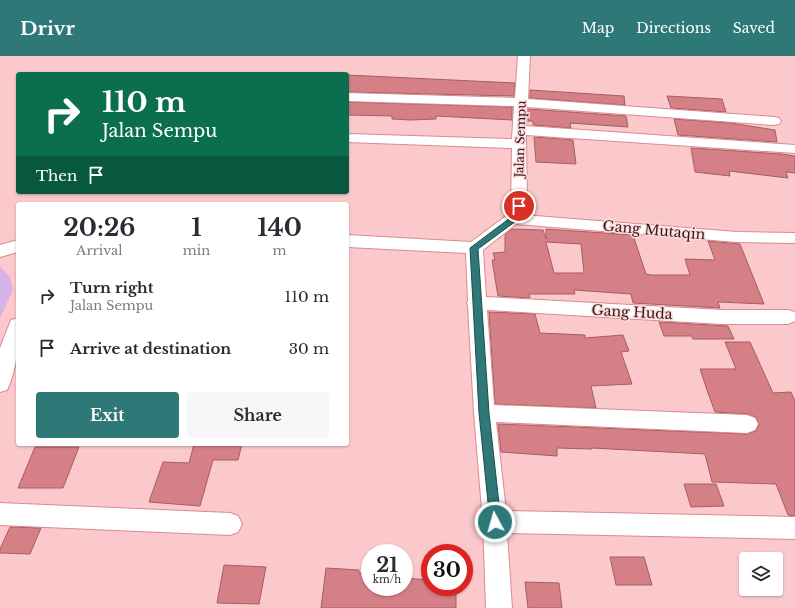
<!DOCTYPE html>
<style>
body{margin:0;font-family:"Libre Baskerville",serif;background:#f7f7f7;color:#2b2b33;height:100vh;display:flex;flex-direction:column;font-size:15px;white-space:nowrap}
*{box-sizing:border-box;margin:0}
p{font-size:13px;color:#7c7c81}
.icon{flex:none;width:22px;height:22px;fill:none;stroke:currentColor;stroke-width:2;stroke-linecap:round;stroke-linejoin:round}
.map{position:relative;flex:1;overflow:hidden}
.side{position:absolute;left:16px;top:146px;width:333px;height:244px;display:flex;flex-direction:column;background:#fff;border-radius:4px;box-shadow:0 1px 3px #0004}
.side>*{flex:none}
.banner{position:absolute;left:16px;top:16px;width:333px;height:122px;border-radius:4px;box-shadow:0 1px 3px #0004;background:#0b6e4f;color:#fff;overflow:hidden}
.fabs{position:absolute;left:739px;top:496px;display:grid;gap:8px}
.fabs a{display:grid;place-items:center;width:44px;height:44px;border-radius:4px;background:#fff;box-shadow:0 1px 3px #0004;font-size:20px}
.speed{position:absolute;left:361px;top:488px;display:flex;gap:8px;font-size:20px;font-weight:700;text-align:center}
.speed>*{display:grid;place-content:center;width:52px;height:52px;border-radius:50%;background:#fff;box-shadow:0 1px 3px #0004;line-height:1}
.speed small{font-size:10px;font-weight:400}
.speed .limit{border:6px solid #d22;background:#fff;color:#111}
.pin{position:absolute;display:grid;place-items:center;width:34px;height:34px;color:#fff;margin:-17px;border:2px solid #fff;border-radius:50%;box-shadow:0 1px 4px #0007}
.me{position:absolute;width:44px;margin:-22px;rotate:354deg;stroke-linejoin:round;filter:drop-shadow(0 0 3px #0008)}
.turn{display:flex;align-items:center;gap:14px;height:84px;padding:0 20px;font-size:18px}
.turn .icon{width:52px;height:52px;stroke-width:2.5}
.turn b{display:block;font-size:28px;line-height:34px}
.then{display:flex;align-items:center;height:38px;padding:0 20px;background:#0003;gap:8px;font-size:15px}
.eta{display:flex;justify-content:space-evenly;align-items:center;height:68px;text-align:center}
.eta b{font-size:24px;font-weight:700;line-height:28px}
.button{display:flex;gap:8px;margin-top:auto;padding:8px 20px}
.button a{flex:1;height:46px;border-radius:4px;background:#2e7878;color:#fff;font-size:16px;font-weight:700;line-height:46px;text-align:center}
.button a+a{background:#f7f7f7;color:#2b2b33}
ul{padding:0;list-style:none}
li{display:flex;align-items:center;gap:12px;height:52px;padding:0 20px}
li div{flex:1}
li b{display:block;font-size:15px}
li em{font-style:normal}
header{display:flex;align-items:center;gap:24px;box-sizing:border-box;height:56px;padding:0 20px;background:#2e7878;color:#fff}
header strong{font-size:19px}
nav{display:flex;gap:22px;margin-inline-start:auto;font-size:14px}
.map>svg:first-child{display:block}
.green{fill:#d6b3e5}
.building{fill:#d48086;stroke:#a55e63;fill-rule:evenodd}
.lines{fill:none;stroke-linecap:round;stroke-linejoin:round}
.minor-casing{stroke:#d88b90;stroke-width:2}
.minor{fill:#fff;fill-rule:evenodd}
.route{fill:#2e7878;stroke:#1e4e4e}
.labels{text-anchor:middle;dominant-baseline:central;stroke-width:3;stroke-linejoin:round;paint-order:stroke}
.far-street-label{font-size:12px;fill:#331619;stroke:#fddbdc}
.street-label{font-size:14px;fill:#331619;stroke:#fddbdc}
</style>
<header>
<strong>Drivr</strong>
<nav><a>Map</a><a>Directions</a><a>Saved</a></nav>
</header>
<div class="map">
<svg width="795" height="552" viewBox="0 0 795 552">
<rect width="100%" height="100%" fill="#fbc9cb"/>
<path class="green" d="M0,211L10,221L13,234L0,262Z"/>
<path class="building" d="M347,19L515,27L514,40L347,36Z
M530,34L624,40L625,49L530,42Z
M667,40L722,43L726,56L671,52Z
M347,46L512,51V64L436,60V63L410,64L392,63V60L347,59Z
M528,53L626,60L628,71L570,67L571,72L533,69V65H528Z
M674,63L730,67L775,74L777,86L678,79Z
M534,81L573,84L576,108L536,106Z
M691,92L781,98L795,100V117L786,116L788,122L729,115L730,120L695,116Z
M512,173L543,174L546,183V173L633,179L646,218L651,219H690L685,203L715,204L708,185L740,188L764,248L718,246L720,252L633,247L631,238L574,234L575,238H529L530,242L498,240L492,204H495L493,197L505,196V179ZM546,186L581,188L584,217H554Z
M489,256L535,258L540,277L585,279V282L623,279L629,295L621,296L632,328L591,330L596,352L495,348Z
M659,266L728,270L734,283H693L691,280H664Z
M725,286H750L773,337L791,336L795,345V460L788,459L776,428L712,426L705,398L592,392V393L557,392V400L501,396L498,368L747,378L756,375L759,369L756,361L747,358L715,356L708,337L700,313H736Z
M194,388H242L238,404H213L200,450L149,446L163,406L189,407Z
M35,391H79L63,432H18Z
M684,428H716L724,450L691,451Z
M10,471L41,472L30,498L0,497V493Z
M610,501H644L652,529H616Z
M224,509L266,511L259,548L217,547Z
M326,512L359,514V517L370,518V531H404V522L430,524V531H456V552H321Z
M525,526L559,527L562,552H528Z"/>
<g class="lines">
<defs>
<path id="minor" d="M518,0H530L528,43L774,61L779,62L781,65L779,68L774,69L527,51L526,70L795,89V97L526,79L527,150L523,159L737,176L795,177V187L737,186L516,168L483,194L486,241L722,254H788L795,256V265L788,268H722L487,254L494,349L747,359L755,362L758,368L755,374L747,377L496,366L506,455L795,461V483L507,477L512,552H486L483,466L474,357L468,250L467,247L468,245L466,197L347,191V179L471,186L506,160L511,150L512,92L347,86V78L512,83L514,50L347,45V37L515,42Z
M18,184V196L0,201V189Z
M18,262C18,286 18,312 7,334L0,336V292L11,264Z
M0,447L230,457L238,460L242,468L238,476L230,479L0,469Z"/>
</defs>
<use href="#minor" class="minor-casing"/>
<use href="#minor" class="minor"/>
</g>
<path class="route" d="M519,147L523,150L516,165L478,193L489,357L501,466L499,470L495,471L491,470L490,466L479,357L470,192L510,162L515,150Z"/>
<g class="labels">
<g class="far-street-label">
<text transform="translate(520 83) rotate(-88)">Jalan Sempu</text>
</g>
<g class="street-label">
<text transform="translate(654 174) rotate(5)">Gang Mutaqin</text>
<text transform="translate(632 256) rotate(3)">Gang Huda</text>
</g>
</g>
</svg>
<div class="fabs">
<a><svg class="icon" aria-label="layers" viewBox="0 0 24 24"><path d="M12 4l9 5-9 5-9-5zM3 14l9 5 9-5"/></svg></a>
</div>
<div class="speed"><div>21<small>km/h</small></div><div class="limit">30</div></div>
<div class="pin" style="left:519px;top:150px;background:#d93025"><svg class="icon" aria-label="arrive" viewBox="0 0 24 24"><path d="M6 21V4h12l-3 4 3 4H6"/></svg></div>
<svg class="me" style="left:495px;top:466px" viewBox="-20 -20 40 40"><circle r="17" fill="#2e7878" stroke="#fff" stroke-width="3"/><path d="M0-11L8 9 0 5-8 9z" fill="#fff"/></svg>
<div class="banner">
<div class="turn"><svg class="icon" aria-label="right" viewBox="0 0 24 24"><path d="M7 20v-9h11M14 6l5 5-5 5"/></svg><div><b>110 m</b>Jalan Sempu</div></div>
<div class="then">Then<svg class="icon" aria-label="arrive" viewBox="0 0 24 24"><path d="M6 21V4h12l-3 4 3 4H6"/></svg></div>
</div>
<section class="side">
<div class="eta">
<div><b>20:26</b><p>Arrival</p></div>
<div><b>1</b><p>min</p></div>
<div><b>140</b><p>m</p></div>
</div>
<ul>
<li><svg class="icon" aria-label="right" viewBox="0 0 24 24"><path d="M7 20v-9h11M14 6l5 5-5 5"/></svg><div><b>Turn right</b><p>Jalan Sempu</p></div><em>110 m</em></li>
<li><svg class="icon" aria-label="arrive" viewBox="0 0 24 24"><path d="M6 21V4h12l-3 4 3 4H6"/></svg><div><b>Arrive at destination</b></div><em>30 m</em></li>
</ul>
<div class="button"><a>Exit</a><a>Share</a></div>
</section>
</div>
